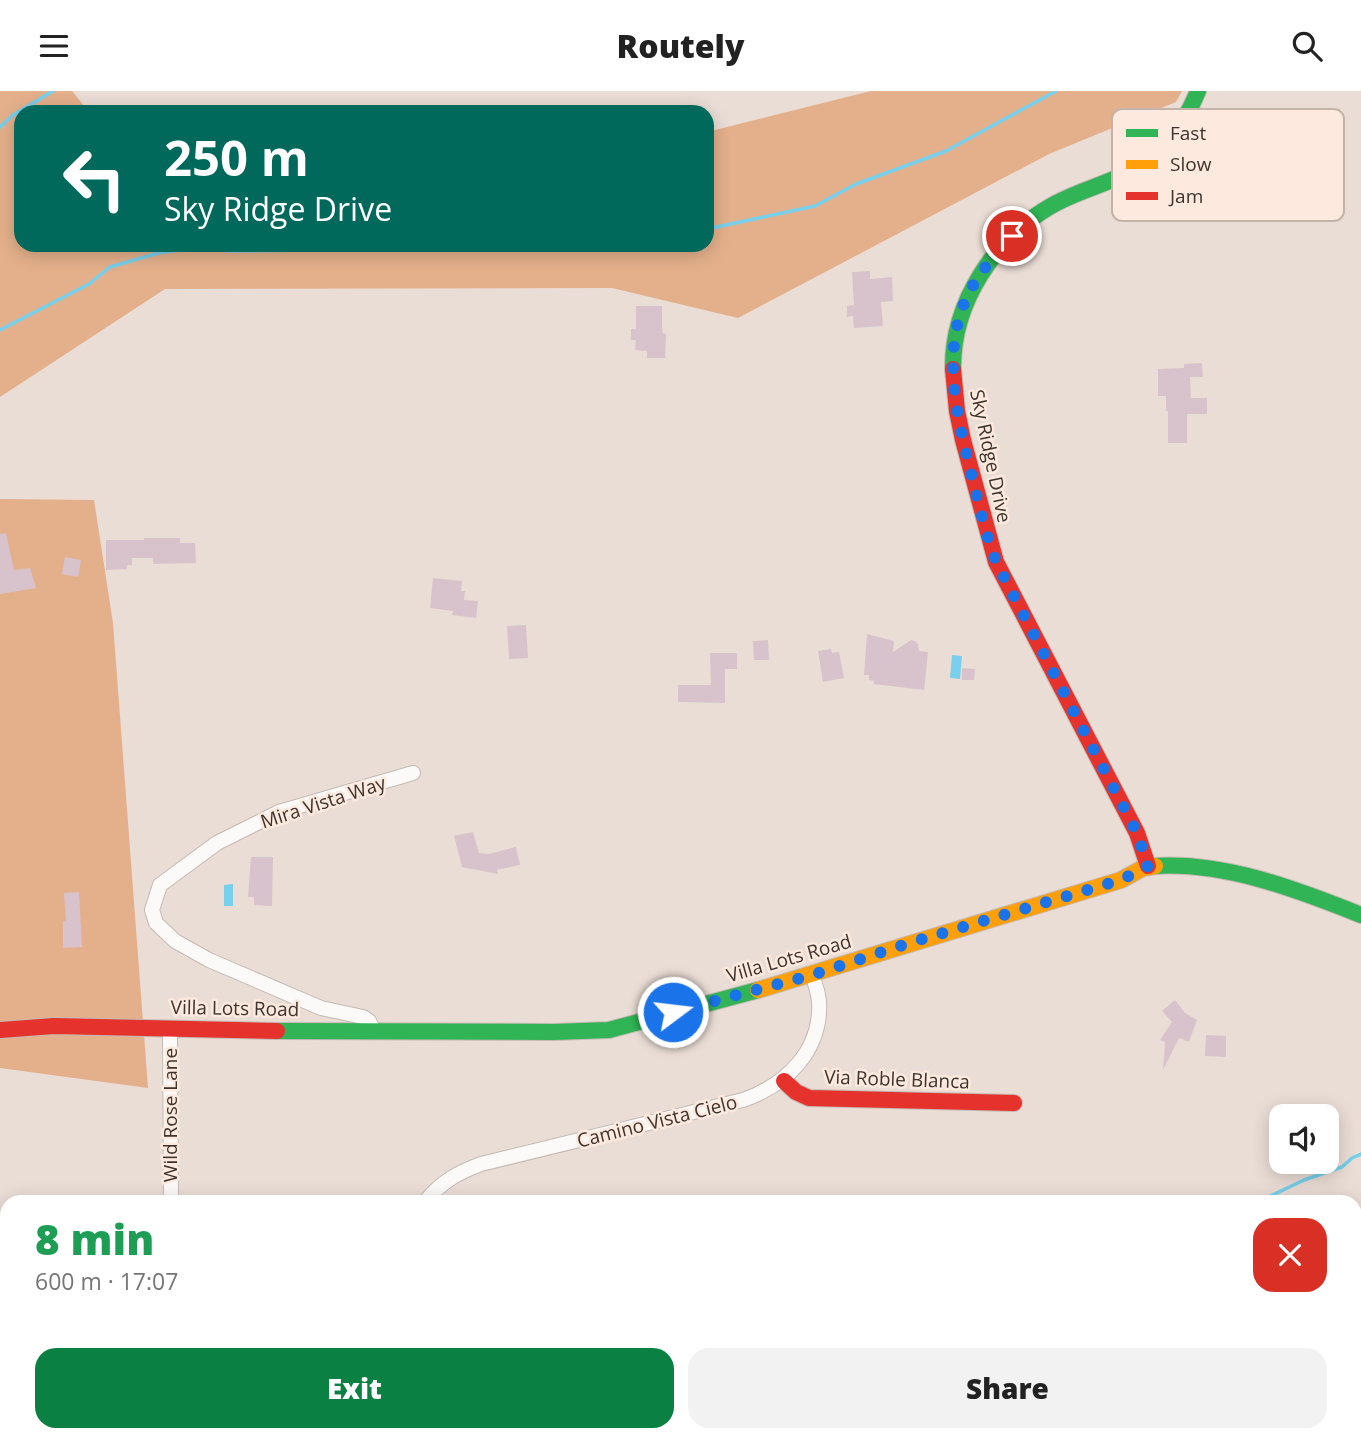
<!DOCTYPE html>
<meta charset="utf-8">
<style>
body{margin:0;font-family:"Open Sans",sans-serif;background:#f2f2f2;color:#222;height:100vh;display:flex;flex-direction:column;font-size:26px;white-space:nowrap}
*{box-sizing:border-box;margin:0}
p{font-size:23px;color:#767676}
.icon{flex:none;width:38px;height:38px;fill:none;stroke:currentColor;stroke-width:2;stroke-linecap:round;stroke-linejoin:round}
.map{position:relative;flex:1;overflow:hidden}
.details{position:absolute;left:0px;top:1104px;width:1362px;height:247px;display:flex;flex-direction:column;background:#fff;border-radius:21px 21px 0 0;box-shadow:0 4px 18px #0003}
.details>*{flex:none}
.top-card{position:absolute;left:14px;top:14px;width:700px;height:147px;border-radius:21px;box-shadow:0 4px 18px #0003;background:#00695c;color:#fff;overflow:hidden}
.controls{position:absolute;left:1269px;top:1013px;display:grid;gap:14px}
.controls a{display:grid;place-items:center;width:70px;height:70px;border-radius:14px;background:#fff;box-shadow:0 4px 18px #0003;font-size:35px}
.pin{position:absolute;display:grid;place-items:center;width:60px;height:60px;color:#fff;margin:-30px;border:4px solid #fff;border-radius:50%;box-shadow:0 2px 7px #0007}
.me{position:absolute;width:77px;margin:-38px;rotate:75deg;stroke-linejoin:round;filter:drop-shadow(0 0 5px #0008)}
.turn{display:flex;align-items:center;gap:24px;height:147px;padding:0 35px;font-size:32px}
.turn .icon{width:91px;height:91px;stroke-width:2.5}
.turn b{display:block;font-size:49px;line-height:60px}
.round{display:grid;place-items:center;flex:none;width:74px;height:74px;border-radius:21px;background:#f2f2f2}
.summary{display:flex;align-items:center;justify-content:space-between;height:119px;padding:0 35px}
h1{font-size:42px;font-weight:800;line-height:52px;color:#1e9e55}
.cta{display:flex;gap:14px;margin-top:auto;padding:14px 35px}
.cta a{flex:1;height:80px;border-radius:21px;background:#0b8043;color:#fff;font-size:28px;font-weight:800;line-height:80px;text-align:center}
.cta a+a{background:#f2f2f2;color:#222}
header{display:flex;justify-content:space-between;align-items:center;height:91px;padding:0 35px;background:#fff;font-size:32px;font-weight:800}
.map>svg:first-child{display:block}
.forest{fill:#e4b08b}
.water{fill:#78d0ed}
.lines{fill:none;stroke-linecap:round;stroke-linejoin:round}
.stream{stroke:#78d0ed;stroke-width:3.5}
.building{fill:#d8c3cc}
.street-casing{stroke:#c4bab3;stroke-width:16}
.fast-casing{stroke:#c4bab3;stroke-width:18}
.slow-casing{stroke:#c4bab3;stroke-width:18}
.jam-casing{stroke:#c4bab3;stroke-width:18}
.street{stroke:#fcfaf9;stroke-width:14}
.fast{stroke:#30b455;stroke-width:16}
.slow{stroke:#ff9f0a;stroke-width:16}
.jam{stroke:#e5322d;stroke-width:16}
.route{stroke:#1a73e8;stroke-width:12;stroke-dasharray:0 21.6}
.labels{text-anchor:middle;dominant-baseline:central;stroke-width:5;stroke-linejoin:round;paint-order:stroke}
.street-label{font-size:19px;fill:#3d342e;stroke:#fde9dd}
.key{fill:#fde9dd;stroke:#c3b3a8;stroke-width:2}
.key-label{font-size:19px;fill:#3d342e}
</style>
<header><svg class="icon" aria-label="menu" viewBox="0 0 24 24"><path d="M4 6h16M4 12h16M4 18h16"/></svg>Routely<svg class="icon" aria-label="search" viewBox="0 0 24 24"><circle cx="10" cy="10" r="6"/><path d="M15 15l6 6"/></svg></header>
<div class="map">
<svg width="1361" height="1350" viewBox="0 0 1361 1350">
<rect width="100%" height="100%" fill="#eaddd5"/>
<path class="forest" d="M0,0H72L89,21H21V154H707V41L871,0H1182L1176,11L1049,63L738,227L612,197L165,198L0,306Z
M0,408L94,409L113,532L148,997L0,977Z
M0,1343L7,1344L50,1350H0Z"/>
<path class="water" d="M952,564L962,565L960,588L950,587Z
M233,793V815H224V794Z"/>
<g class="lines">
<path class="stream" d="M0,36L13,24L53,0
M707,138L815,115L856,93L946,60L1056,0
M0,239L89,193L110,176L158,162L195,157L231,160L379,158L396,154
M1258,1111L1304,1089L1342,1076L1352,1067L1361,1063
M523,1350L556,1344"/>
</g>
<path class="building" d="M870,180V188L892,186L893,210L881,211L883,235L854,237L853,225L847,226V215L854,214L852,181Z
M636,215H662V236L663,242L666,243L665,267H647V260L635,259L636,249H631V238H636Z
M1202,272L1203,286H1190L1191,307H1207V323H1187V352H1168V320H1166V305H1158V278L1184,277V273Z
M6,442L14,479L30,477L36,497L0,503V443Z
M144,447H180V452H195L196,472L153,473V467H132V474H127V478L106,479V449H144Z
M65,466L81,469L78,486L62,483Z
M433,487L462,490L461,500H465L464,509L478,510L476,527L452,524L453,520L430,517Z
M526,534L528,567L509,568L507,535Z
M867,543L894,550L893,561L911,549L915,550L918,553L919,560L928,561L924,599L874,593V590L869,589V584H864Z
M768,549L769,569H754L753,550Z
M831,558L832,562L839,561L844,587L823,591L818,560Z
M710,562H737V578H725V612L678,611V594H711Z
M962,577L975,578L974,589H962Z
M473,741L479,762L489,763L516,756L520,774L497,779L498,783L462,776L454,745Z
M251,766H273L272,815L254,814V806H248Z
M79,801L82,856L63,857V830H66L64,802Z
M1175,909L1185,922L1197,929L1189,951L1179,947L1163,979L1165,951L1160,949L1172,931L1162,920Z
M1206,944L1226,945V966L1205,965Z"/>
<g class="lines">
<defs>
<path id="street" d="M170,937L171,1111
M374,940L369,930L363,926L321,917L209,869L175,850L156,832L152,819L160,794L217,752L279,721L413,682
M425,1111C441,1091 457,1082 481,1073L743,1009C786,994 822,960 819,910C818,901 815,892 812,884
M254,1344L335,1345L436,1350"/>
<path id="fast" d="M953,278C952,212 995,147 1051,115C1075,101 1101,95 1125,83C1160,66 1184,35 1198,0
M1155,775C1225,771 1296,798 1361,824
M277,940L554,941L609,939L758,899"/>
<path id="slow" d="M758,899L1121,789L1143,777L1155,775"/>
<path id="jam" d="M953,278L957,320L963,349L996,471L1137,742L1148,775
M0,939L54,935L277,940
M784,990L796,1001L809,1007L1014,1012"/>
</defs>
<use href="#street" class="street-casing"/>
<use href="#fast" class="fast-casing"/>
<use href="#slow" class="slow-casing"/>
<use href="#jam" class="jam-casing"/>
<use href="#street" class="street"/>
<use href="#fast" class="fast"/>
<use href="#slow" class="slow"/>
<use href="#jam" class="jam"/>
</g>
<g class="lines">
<path class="route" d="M673,921L812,884L906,853L1121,789L1148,775L1137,742L996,471C985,441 978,410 970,378C957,324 943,269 963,215C974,187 992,167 1012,145"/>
</g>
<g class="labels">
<g class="street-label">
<text transform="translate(991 365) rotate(78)">Sky Ridge Drive</text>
<text transform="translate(323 711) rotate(-18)">Mira Vista Way</text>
<text transform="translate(789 867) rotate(-16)">Villa Lots Road</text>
<text transform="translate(235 917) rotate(1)">Villa Lots Road</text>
<text transform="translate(897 988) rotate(2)">Via Roble Blanca</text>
<text transform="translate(170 1024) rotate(-90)">Wild Rose Lane</text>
<text transform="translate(657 1030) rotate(-14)">Camino Vista Cielo</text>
</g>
</g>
<rect x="1112" y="18" width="232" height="112" rx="10" class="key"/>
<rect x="1126" y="38" width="32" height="8" fill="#30b455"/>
<rect x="1126" y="69" width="32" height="9" fill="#ff9f0a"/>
<rect x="1126" y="101" width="32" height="8" fill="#e5322d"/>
<g class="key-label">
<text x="1170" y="49">Fast</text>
<text x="1170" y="80">Slow</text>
<text x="1170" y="112">Jam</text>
</g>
</svg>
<div class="controls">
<a><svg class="icon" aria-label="sound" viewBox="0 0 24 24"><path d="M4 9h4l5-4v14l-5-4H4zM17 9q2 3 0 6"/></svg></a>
</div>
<div class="pin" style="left:1012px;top:145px;background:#d93025"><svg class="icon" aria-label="arrive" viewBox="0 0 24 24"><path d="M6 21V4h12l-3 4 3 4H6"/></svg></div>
<svg class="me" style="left:673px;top:921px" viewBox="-20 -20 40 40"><circle r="17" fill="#1a73e8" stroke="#fff" stroke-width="3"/><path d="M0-11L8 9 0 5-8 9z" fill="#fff"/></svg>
<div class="top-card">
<div class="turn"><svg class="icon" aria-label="left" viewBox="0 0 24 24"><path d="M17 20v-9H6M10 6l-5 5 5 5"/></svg><div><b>250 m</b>Sky Ridge Drive</div></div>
</div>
<section class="details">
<div class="summary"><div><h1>8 min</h1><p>600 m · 17:07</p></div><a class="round" style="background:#d93025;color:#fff"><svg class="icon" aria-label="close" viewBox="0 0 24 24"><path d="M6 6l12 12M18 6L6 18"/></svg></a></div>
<div class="cta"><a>Exit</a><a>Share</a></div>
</section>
</div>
